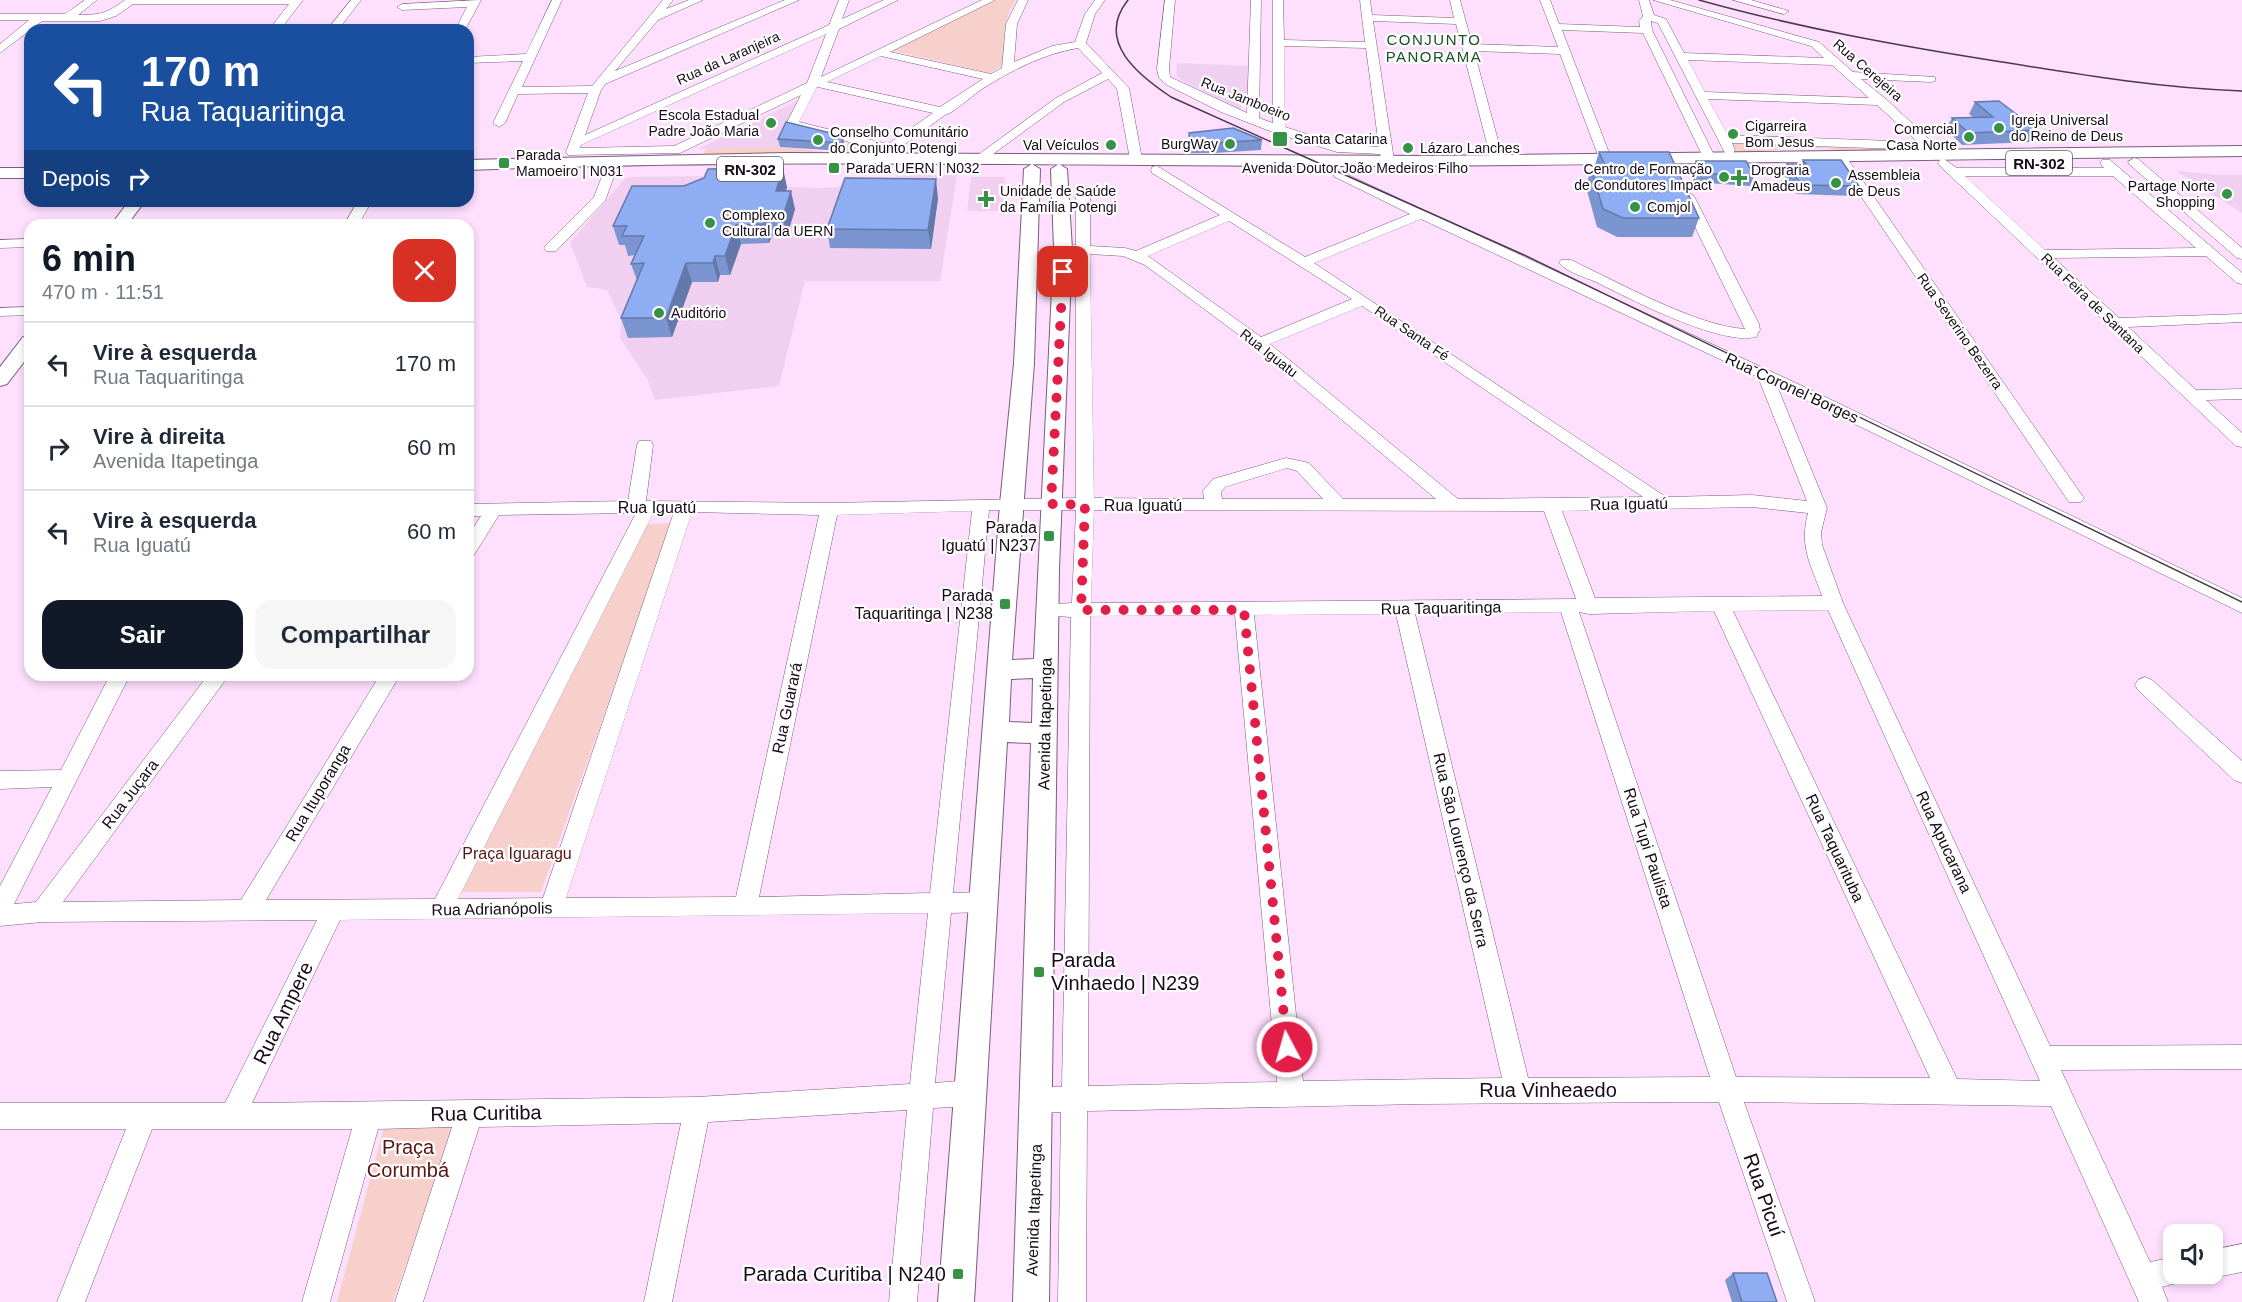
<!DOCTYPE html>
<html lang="pt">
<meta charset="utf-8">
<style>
body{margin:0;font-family:Helvetica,sans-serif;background:#f6f6f7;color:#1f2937;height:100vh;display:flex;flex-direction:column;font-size:22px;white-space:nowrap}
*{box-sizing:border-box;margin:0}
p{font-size:20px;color:#747a83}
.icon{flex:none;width:33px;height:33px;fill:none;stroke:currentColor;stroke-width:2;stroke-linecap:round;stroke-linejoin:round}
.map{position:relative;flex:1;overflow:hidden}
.side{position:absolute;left:24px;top:219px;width:450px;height:462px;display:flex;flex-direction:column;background:#fff;border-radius:18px;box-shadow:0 3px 9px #0003}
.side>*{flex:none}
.hud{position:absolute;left:24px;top:24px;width:450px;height:183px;border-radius:18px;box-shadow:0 3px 9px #0003;background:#1a4fa0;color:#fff;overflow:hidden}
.tools{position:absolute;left:2163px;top:1224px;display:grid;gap:12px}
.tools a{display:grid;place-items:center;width:60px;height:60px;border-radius:12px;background:#fff;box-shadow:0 3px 9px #0003;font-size:30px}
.pin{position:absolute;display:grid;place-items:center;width:51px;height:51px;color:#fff;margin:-26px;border-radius:12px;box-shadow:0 3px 9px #0006}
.me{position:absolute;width:66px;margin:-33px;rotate:354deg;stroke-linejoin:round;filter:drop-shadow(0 0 4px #0008)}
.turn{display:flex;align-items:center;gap:21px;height:126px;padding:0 18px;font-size:27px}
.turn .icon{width:78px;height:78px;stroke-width:2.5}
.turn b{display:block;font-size:42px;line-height:51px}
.then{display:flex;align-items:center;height:57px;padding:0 18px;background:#0003;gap:12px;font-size:22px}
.round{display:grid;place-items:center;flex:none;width:63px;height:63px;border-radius:18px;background:#f6f6f7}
.head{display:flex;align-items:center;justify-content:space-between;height:102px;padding:0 18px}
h1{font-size:36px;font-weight:600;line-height:45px;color:#111827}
.primary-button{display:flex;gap:12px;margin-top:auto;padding:12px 18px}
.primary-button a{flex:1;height:69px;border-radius:18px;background:#111827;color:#fff;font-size:24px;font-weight:600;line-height:69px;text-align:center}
.primary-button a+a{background:#f6f6f7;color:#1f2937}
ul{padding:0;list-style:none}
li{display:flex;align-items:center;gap:18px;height:84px;padding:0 18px;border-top:2px solid #e0e1e3}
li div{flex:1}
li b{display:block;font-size:22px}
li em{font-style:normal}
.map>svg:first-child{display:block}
.built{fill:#f1cff1}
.green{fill:#f7d0cc}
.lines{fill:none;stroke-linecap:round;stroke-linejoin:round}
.minor-casing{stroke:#7c5b7c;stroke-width:1}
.major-casing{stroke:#7c5b7c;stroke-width:2}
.minor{fill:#fff;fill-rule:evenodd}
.major{fill:#fff;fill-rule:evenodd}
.tram{stroke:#49394a;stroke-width:1.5}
.wall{fill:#7b95d1}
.shaded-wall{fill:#6479aa}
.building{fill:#8fadf3;stroke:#6479aa;stroke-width:1.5}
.route{stroke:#e11d48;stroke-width:10;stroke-dasharray:0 18}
.poi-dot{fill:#369244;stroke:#fff;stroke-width:2}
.labels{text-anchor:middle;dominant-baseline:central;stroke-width:4.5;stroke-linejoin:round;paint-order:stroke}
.far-street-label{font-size:14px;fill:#170b18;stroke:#fff}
.far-poi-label{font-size:14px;fill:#170b18;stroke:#fff;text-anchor:start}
.far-neighbourhood-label{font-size:15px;letter-spacing:1.5px;fill:#185321;stroke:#fff}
.shield{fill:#fff;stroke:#5d545d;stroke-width:1.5}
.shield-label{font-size:15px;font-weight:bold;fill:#170b18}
.street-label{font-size:16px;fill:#170b18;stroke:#fff}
.poi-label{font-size:16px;fill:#170b18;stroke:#fff;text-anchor:end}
.park-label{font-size:16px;fill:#581513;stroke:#fff}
.near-poi-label{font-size:20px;fill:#170b18;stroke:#fff;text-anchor:start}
.near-street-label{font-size:20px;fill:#170b18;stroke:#fff}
.near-park-label{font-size:20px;fill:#581513;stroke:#fff}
</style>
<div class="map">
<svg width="2242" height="1302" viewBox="0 0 2242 1302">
<rect width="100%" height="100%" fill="#fee0fe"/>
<path class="built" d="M1177,63L1249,66V92L1241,94V110L1179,79L1176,73Z
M799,100L779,148L698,149L764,117Z
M2176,171L2220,175H2242V213Z
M911,175H957L940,281H805L779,386L655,400L647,379L620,338L621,320L607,290L587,287L570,243L626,177L707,176L765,181L792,187L818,188L842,187Z
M971,177H1005L1002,211H967Z"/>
<path class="green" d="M996,0H1016C1003,17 1003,42 1006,63L990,73L890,50Z
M851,141L887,149L882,154L702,157L706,149L784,147L834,153Z
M1730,141L1922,148L1925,152H1844L1825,148H1782L1774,152L1741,153L1735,151Z
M672,523L541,892H457L648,524Z
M386,1120L455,1123L393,1302H337Z"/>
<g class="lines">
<defs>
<path id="minor" d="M85,0H97L78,15C101,15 107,13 125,0H303L280,30H269L289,4H133L116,16L100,21H42L0,53V44L29,20H0V14H65Z
M351,0H361L338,30H327Z
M481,0L465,30H455L467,7L402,10L397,7L402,4Z
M552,0H562L522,87L592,86L663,0H673L666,9L689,0H703L658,20L615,71L785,0H799L605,84L601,90L585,135L829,25L839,0H849L842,19L884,0H898L839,29L821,77L982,0H995L890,52L991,74L1002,68L1006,24L1018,0H1028L1017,24L1014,62L1052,46L1075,42L1085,14L1095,0H1105L1095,14L1086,43L1129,88L1142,159L1136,163L1130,159L1117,89L1108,79L1064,102L985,160L981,161L975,157L1056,98L1102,73L1078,48C1043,54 1012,70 982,89C973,95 952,114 945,115L883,160L877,156L882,150L788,127L786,124L801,95L680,153L568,155L566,152L588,93L518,94L505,123L499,127L493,123L523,61L468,63V57L526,54ZM826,34L807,83L674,146L580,148L581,145ZM881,56L983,79L940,107L827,82ZM817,87H818L933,113L888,144L799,122Z
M1165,0H1175L1169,69L1170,77L1247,113L1251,0H1261L1259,118L1273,123V0H1283L1284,40L1365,42L1360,0H1370L1372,15L1454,18L1450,0H1460L1472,44L1558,47L1540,0H1550L1559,24L1640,27L1639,21L1643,16L1639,0H1649L1654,15L1666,19L1684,53L1824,58L1811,46L1653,0H1670L1819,42L1853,72L1935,77V81L1931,82L1861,79L1887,100L1947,156L1941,160L1926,150L1732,143L1735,150L1733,153H1725L1658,23L1651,21L1652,30L1715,157L1713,160H1705L1703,157L1643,33L1562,30L1611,158L1605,162L1599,158L1560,54L1474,51L1503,159L1497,163L1491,159L1456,24L1373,21L1394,160L1388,164L1384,163L1380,154L1337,152L1275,133L1221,112L1167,85L1159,78L1157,69ZM1284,46L1366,48L1379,147L1337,144L1285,127ZM1688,60L1832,65L1869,98L1705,92ZM1708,99L1877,105L1918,142L1728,135Z
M1733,0H1751L1789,11L1784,14Z
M2134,158L2138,159L2242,248V259L2237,258L2130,165L2128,162Z
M1944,159L1957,168H2104L2100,163L2102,160H2110L2242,273V284L2237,283L2206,256L2054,258L2119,318L2242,314V322L2128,327L2196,390L2242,389V399L2206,400L2242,433V447L2236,446L1940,166L1938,163L1940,160ZM1965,176H2113L2196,248L2045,250Z
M1845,160L1849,161L2081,494L2084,498L2081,502H2069L1839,164Z
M1157,166L1305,257L1410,214L1333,176L1339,172L1344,173L1813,391L2242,598V613L1777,386L1827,508L1821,532L1822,545L1843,603L2050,1046L2242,1045V1069L2061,1070L2150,1262L2174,1257V1274H2187L2184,1281L2162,1287L2168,1302H2139L2051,1106L1744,1102L1815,1302H1787L1719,1102H1676L1420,1104L1087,1111L1086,1302H1058L1061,1112L1036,1113L1027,1109L1023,1100L1027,1091L1036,1087H1062L1071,617L1041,615L1039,610L1041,605L1072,603L1076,510H989L953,893L984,892L992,895L996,902L992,909L984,912L951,913L935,1083L971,1080L980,1084L984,1093L980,1102L971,1106L933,1108L917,1302H889L907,1110L708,1122L672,1302H644L681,1123L479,1127L423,1302H395L452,1127L378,1129L330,1302H302L352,1129H152L85,1302H57L126,1129H0V1103H225L317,920L42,922L0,926V886L52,787L0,789V771L61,770L110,675H130L14,904L36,902L208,675H229L63,902L241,900L380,675H400L266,900L435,899L636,513L499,515L474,555L468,557V536L481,516H468V504L628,501L637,445L639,441H651L653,445L646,501L829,503L1076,498V253L1067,252L1065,249L1067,246L1076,245V194L1083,190L1090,194V246L1125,248L1136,251L1220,215L1152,173L1151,170L1152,167ZM1421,219L1758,377L1807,501L1752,495L1666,497L1314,263ZM1229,221L1352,299L1261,337L1148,256ZM1090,254L1123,256L1145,265L1254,346L1436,499H1343L1309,463L1286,458L1213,479L1203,491L1204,499L1094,498ZM1362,306L1643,497L1458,499L1270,344ZM1287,468L1297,471L1323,499H1222L1221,492L1225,487ZM1752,507L1808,513C1799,548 1811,564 1822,596L1595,598L1562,511ZM1094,510L1544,511L1576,599L1091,603ZM972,511L930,893L759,897L837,515ZM654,512H674L543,898L458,899ZM692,512L819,515L736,897L566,898ZM1828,610L2040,1081L1957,1079L1733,611ZM1714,611L1930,1078L1736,1077L1579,612L1589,614ZM1561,612L1710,1077L1528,1078L1415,614ZM1396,614L1502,1078L1303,1081L1254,615ZM1235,615L1277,1082L1088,1086L1090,616ZM928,913L910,1084L697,1097L252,1103L340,920Z
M610,167L616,171L605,201L556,251H546L544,248L546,245L594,197L604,171Z
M1687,192L1694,196L1759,324L1760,330L1756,337C1720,346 1630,299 1596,282C1584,277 1567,272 1559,263L1561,260H1571C1618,282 1696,326 1745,329L1680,196Z
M358,201H372L358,225H344Z
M30,239V247L0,248V240Z
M30,307V315L0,316V308Z
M2145,677L2152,680L2242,761V783L2234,780L2138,690L2135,685L2138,680Z
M2242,1244V1272L2212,1278L2202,1274H2212V1250Z"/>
<path id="major" d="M2242,146V156C1933,159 1624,166 1315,166C1032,165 750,159 468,170V160L785,153L1431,156Z
M1032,164L1040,169L1034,363L1012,660L1034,659L1054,249L1051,169L1059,164L1067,169L1072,249L1059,569L1049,1302H1013L1031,743L1007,742L974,1302H938L1000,504L1014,363L1024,169ZM1033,678L1032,723L1009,722L1011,679Z
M0,168H30V178H0Z
M129,201H145L127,225H111Z
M30,335V354L7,384L0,386V367L23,337Z"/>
</defs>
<use href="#minor" class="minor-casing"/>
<use href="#major" class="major-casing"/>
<use href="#minor" class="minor"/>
<use href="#major" class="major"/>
<path class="tram" d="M1128,0C1095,41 1138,75 1171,97L1524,255L2242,602
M1699,0C1799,28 1900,46 2002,62C2082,75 2161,88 2242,91"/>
</g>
<path class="wall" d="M1975,102L2037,130L2030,142L1962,145L1946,129L1952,118L1973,117L1969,114Z
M1189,133L1262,140L1261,150L1214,153H1190Z
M778,139L844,144L843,151L780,147Z
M1599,152L1699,218L1692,237H1617L1597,227L1586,187L1591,168H1594Z
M1803,160L1859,186L1854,196L1797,194L1783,174L1787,164H1801Z
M1696,161L1754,176L1750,186L1693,182V170Z
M787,187L786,191L795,209L787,236H772L769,243L741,244L730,275H720L718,282H692L672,337L628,338L621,318L637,280L631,264L635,255L628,256L625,245H619L613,226Z
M938,198L931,249L830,248L827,229Z
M1733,1273L1777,1302H1732L1725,1280Z"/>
<path class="shaded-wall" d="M843,136L844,144L843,151L842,143Z
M783,168L787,187L780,210L776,191Z
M936,179L938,198L931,249L928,230Z
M791,191L795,209L787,236L783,217Z
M767,217L772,236L769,243L765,224Z
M736,225L741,244L730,275L725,256Z
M715,256L720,275L718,282L713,263Z
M686,263L692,282L672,337L666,318Z"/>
<path class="building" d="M1999,101L2037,130L1969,133L1952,118L1993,117L1975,102Z
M786,122L843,136L842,143L778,139Z
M1233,128L1262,140L1215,143H1190L1189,133Z
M1599,152H1669L1699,218H1623L1603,209L1591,168H1606Z
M1803,160H1841L1859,186L1801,185L1787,164H1806Z
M1696,161H1746L1754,176L1696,173Z
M783,168L776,191H791L783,217H767L765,224L736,225L725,256H715L713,263H686L666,318H621L644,263L631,264L644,236H622L627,226H613L632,186H684L704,178L708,169Z
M845,178L936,179L928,230L827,229Z
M1733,1273H1767L1777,1302H1742Z"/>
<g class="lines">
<path class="route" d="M1063,272L1051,504L1085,505L1081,610H1244L1287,1047"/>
</g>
<g class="poi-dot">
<circle cx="771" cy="123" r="6"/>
<circle cx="1999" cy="128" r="6"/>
<circle cx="1733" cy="134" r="6"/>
<circle cx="1969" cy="137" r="6"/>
<rect x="1272" y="131" width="16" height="16" rx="3"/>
<circle cx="818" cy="140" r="6"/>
<circle cx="1230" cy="144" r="6"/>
<circle cx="1111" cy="145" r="6"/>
<circle cx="1408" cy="148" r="6"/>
<rect x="498" y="157" width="12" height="12" rx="3"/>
<rect x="828" y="162" width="12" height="12" rx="3"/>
<circle cx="1724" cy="177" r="6"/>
<path d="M1736 169h6v6h6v6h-6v6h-6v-6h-6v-6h6z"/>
<circle cx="1836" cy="183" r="6"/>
<circle cx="2227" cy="194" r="6"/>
<path d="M983 190h6v6h6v6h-6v6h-6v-6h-6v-6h6z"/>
<circle cx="1635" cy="207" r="6"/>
<circle cx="710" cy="223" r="6"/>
<circle cx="659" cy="313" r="6"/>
<rect x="1043" y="530" width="12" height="12" rx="3"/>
<rect x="999" y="598" width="12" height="12" rx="3"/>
<rect x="1033" y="966" width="12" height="12" rx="3"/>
<rect x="952" y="1268" width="12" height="12" rx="3"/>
</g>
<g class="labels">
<g class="far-street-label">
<text transform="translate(728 58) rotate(-24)">Rua da Laranjeira</text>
<text transform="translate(1868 70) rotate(41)">Rua Cerejeira</text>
<text transform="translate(1246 99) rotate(22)">Rua Jamboeiro</text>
<text x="1355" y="168">Avenida Doutor João Medeiros Filho</text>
<text transform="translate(2093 303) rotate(44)">Rua Feira de Santana</text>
<text transform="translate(1960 331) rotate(55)">Rua Severino Bezerra</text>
<text transform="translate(1412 333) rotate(34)">Rua Santa Fé</text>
<text transform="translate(1269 353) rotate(38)">Rua Iguatu</text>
</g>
<g class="far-poi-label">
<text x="759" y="115" text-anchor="end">Escola Estadual<tspan x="759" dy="16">Padre João Maria</tspan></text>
<text x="2011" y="120">Igreja Universal<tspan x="2011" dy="16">do Reino de Deus</tspan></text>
<text x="1745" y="126">Cigarreira<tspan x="1745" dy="16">Bom Jesus</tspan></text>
<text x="1957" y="129" text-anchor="end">Comercial<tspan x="1957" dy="16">Casa Norte</tspan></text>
<text x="830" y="132">Conselho Comunitário<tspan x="830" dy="16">do Conjunto Potengi</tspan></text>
<text x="1294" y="139">Santa Catarina</text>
<text x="1218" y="144" text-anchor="end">BurgWay</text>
<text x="1099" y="145" text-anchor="end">Val Veículos</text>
<text x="1420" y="148">Lázaro Lanches</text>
<text x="516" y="155">Parada<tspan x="516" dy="16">Mamoeiro | N031</tspan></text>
<text x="846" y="168">Parada UERN | N032</text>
<text x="1712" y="169" text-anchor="end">Centro de Formação<tspan x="1712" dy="16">de Condutores Impact</tspan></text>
<text x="1751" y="170">Drograria<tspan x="1751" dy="16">Amadeus</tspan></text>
<text x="1848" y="175">Assembleia<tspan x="1848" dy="16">de Deus</tspan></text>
<text x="2215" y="186" text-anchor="end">Partage Norte<tspan x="2215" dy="16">Shopping</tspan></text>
<text x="1000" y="191">Unidade de Saúde<tspan x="1000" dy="16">da Família Potengi</tspan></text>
<text x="1647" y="207">Comjol</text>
<text x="722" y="215">Complexo<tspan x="722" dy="16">Cultural da UERN</tspan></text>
<text x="671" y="313">Auditório</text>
</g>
<g class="far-neighbourhood-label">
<text x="1434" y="39">CONJUNTO<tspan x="1434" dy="17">PANORAMA</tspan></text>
</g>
<g class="shield">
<rect x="2006" y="151" width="66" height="24" rx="4.5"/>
<rect x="717" y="157" width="66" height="24" rx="4.5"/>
</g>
<g class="shield-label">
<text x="2039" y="163">RN-302</text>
<text x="750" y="169">RN-302</text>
</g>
<g class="street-label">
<text transform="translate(1792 388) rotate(25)">Rua Coronel Borges</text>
<text transform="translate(1629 504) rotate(-1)">Rua Iguatú</text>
<text x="1143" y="505">Rua Iguatú</text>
<text x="657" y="507">Rua Iguatú</text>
<text transform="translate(1441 608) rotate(-1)">Rua Taquaritinga</text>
<text transform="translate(787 708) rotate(-78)">Rua Guarará</text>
<text transform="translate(1045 724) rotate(-89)">Avenida Itapetinga</text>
<text transform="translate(318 793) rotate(-59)">Rua Ituporanga</text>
<text transform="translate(130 794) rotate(-53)">Rua Juçara</text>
<text transform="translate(1944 842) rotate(65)">Rua Apucarana</text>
<text transform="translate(1648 848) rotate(72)">Rua Tupi Paulista</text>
<text transform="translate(1835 848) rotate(65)">Rua Taquarituba</text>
<text transform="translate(1461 850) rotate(77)">Rua São Lourenço da Serra</text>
<text transform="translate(492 909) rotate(-1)">Rua Adrianópolis</text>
<text transform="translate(1034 1210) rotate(-88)">Avenida Itapetinga</text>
</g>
<g class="poi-label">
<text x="1037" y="527">Parada<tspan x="1037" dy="18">Iguatú | N237</tspan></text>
<text x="993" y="595">Parada<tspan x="993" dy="18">Taquaritinga | N238</tspan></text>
</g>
<g class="park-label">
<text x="517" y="853">Praça Iguaragu</text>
</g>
<g class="near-poi-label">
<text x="1051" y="960">Parada<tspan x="1051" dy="23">Vinhaedo | N239</tspan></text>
<text x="946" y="1274" text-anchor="end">Parada Curitiba | N240</text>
</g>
<g class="near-street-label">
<text transform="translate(283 1013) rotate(-64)">Rua Ampere</text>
<text x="1548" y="1090">Rua Vinheaedo</text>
<text transform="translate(486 1113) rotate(-1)">Rua Curitiba</text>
<text transform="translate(1764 1195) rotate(71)">Rua Picuí</text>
</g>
<g class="near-park-label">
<text x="408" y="1147">Praça<tspan x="408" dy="23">Corumbá</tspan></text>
</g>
</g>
</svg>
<div class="tools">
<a><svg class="icon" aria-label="sound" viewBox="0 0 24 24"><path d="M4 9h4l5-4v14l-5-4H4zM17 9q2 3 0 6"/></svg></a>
</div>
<div class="pin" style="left:1063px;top:272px;background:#d93025"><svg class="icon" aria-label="arrive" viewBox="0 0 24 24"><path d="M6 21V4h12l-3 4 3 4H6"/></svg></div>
<svg class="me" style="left:1287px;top:1047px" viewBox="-20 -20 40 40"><circle r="17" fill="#e11d48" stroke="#fff" stroke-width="3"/><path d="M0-11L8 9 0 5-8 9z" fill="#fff"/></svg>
<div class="hud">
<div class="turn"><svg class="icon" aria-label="left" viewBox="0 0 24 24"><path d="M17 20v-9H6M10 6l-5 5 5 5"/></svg><div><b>170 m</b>Rua Taquaritinga</div></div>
<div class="then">Depois<svg class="icon" aria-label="right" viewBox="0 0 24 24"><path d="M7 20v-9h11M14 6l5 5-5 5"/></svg></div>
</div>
<section class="side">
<div class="head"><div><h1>6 min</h1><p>470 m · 11:51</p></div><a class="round" style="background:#d93025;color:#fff"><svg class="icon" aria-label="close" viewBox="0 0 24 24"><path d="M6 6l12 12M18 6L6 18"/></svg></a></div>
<ul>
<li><svg class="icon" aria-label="left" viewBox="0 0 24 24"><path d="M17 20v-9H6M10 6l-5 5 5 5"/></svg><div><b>Vire à esquerda</b><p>Rua Taquaritinga</p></div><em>170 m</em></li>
<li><svg class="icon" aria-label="right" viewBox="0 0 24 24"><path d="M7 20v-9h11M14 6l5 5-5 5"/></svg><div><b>Vire à direita</b><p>Avenida Itapetinga</p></div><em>60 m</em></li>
<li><svg class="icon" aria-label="left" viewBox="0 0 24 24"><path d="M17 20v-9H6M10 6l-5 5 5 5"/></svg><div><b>Vire à esquerda</b><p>Rua Iguatú</p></div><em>60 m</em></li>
</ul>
<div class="primary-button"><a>Sair</a><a>Compartilhar</a></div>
</section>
</div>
